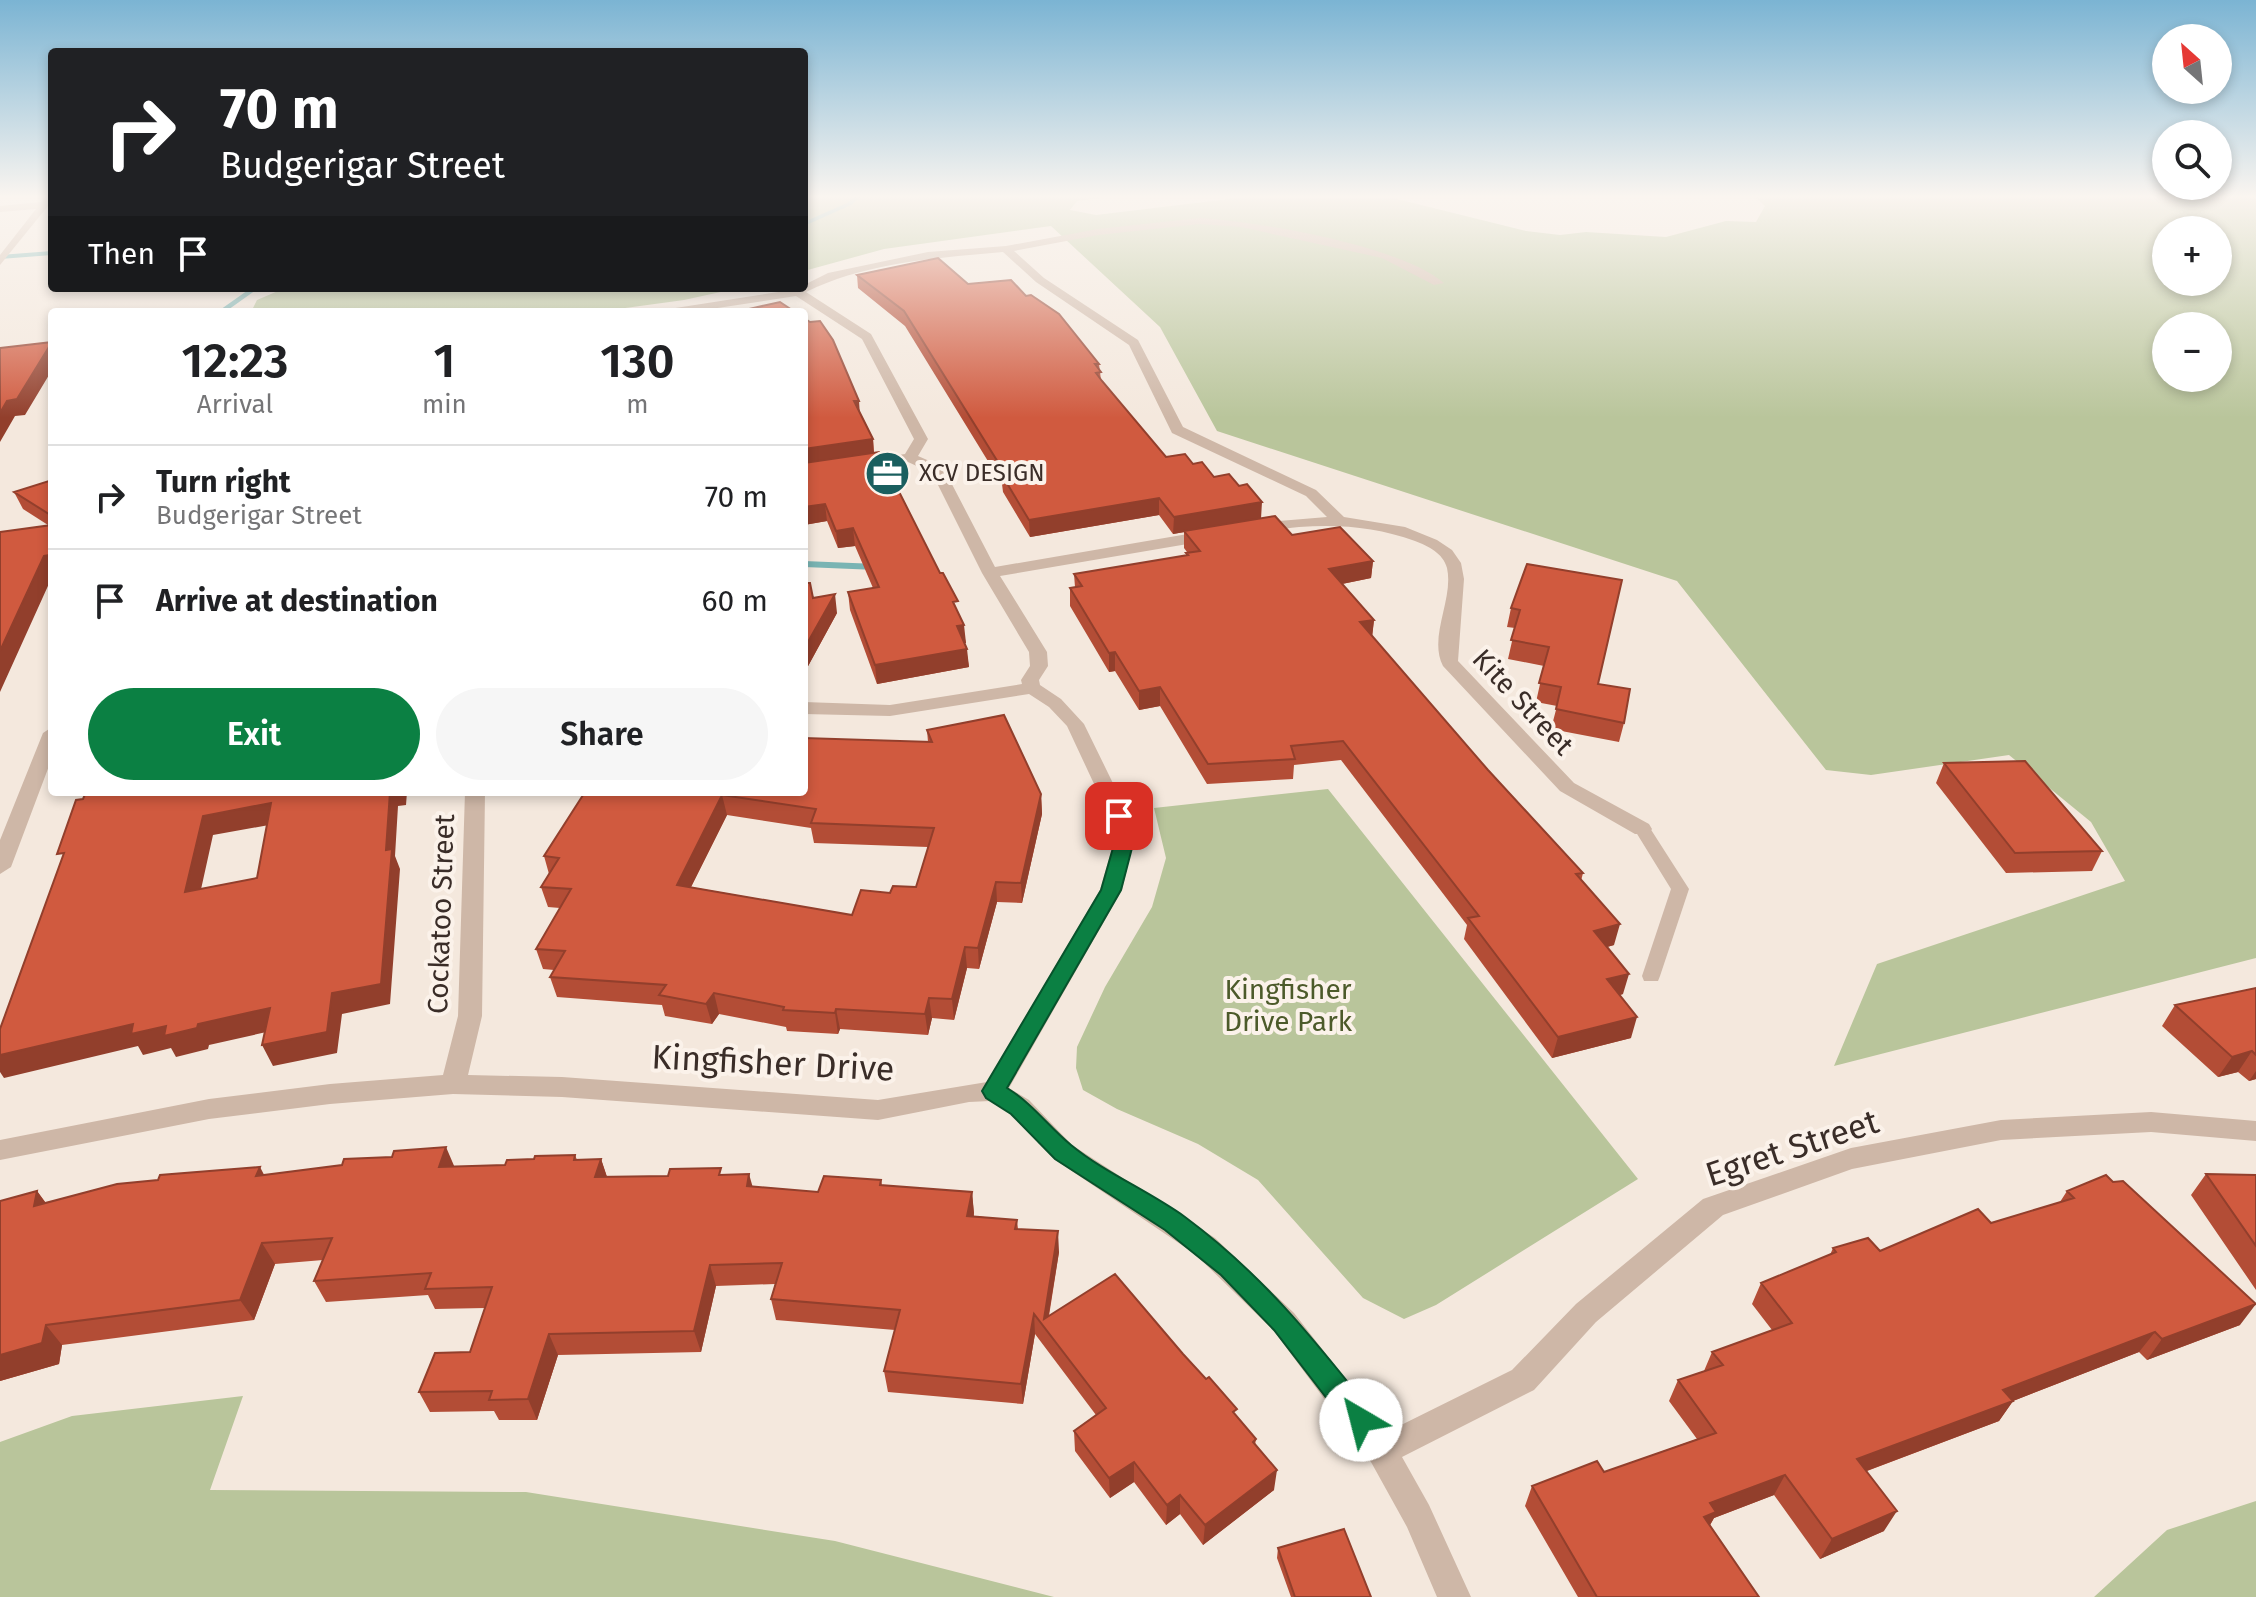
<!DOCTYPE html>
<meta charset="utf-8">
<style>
body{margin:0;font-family:"Fira Sans",sans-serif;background:#f6f6f6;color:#202124;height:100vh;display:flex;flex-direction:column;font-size:30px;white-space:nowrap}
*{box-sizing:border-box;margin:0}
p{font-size:26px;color:#757577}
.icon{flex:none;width:44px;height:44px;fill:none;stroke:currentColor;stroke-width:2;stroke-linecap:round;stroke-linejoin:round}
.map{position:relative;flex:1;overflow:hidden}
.details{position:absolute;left:48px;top:308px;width:760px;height:488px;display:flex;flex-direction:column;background:#fff;border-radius:8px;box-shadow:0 4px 12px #0003}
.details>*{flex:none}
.top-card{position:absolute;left:48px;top:48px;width:760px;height:244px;border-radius:8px;box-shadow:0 4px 12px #0003;background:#202124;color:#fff;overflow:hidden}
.needle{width:52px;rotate:333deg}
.buttons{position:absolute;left:2152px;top:24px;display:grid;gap:16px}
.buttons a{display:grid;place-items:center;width:80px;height:80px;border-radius:50%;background:#fff;box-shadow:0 4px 12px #0003;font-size:40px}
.pin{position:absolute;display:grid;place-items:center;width:68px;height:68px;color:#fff;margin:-34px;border-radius:16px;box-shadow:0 4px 12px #0006}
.me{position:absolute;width:88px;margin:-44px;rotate:323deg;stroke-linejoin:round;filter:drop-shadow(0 0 6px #0008)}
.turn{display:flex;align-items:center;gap:28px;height:168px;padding:0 40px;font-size:36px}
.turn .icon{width:104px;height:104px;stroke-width:2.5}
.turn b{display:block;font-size:56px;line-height:68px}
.then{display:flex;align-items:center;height:76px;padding:0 40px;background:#0003;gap:16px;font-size:30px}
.eta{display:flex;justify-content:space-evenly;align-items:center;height:136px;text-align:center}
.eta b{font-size:48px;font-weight:600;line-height:56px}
.primary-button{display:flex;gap:16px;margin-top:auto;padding:16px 40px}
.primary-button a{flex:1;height:92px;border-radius:48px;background:#0b8043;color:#fff;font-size:32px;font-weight:600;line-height:92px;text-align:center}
.primary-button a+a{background:#f6f6f6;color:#202124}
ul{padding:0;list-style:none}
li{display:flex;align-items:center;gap:24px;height:104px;padding:0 40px;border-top:2px solid #e0e0e0}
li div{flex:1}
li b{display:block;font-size:30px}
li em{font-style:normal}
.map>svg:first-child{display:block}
.green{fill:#b9c59b;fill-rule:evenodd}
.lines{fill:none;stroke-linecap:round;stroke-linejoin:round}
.stream{fill:#79b4b3;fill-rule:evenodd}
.service{fill:#ceb7a7;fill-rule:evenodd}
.minor{fill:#ceb7a7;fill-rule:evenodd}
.wall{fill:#b34d36;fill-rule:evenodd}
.shaded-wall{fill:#923f2c}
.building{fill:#d05a3f;stroke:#923f2c;stroke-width:2;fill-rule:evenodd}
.route{fill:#0b8043;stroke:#07532c;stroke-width:2}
.labels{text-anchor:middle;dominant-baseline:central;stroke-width:8;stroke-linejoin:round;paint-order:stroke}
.far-poi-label{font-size:24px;fill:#3a2d28;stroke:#fbf2ea;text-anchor:start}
.street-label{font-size:28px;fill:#3a2d28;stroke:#fbf2ea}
.park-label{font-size:28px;fill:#4c5a2a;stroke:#fbf2ea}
.near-street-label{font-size:34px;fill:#3a2d28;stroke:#fbf2ea}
</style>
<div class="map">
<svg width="2256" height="1597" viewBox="0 0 2256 1597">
<rect width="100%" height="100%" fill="#f4e8dd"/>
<path class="green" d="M804,195H1123L1077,201L1070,210L1096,215L1246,197L1393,198L1526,231L1560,235L1586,232L1666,237L1726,221L1756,222L1765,206L1753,195H2256V958L1834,1066L1877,964L2125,881L2091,822L2009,755L1871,775L1826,770L1677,581L1217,431L1160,327L1051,226L884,249L804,271ZM2166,230H2218V282H2166ZM2166,326H2218V378H2166Z
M285,288H739L684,300L596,312H251L257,300Z
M1328,789L1638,1179L1436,1305L1404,1319L1363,1298L1258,1180L1198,1144L1117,1109L1083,1090L1076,1068L1077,1047L1105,987L1152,907L1166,858L1154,808Z
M243,1396L210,1490L526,1492L835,1541L1054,1597H0V1442L72,1416Z
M2256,1501V1597H2094L2167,1530Z"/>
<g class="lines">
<path class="stream" d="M857,195H863L851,205L804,226V222L847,203Z
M52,251V255L0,259V255Z
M251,288H259L225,312H217Z
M804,561L877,564L882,567L877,570L804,567Z"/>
<path class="service" d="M1642,824L1648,825L1689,889L1660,976L1658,981H1644L1642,976L1671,889L1634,829Z"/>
<path class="minor" d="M47,195H52V201L0,265V255L36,209L0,212V206L41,202Z
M1200,218C1260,222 1399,245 1444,283L1434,285L1382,258L1241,227L1200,224L1098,235L1014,251L1044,278L1138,340L1183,427L1316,490L1344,517L1405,527L1437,540L1452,550L1461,563L1464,579L1458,661L1574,783L1649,824L1652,829L1649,834H1635L1560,791L1443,666C1428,637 1454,599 1447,568C1443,553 1428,546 1415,541C1377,527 1339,524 1299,527C1283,528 1265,534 1250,531L1247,528L1255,523L1327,517L1306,496L1172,433L1129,345L1036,282L1003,252C937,258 867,262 806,292L871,334L928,439L918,456L943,467L995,567L1211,530L1219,535L1211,540L1000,576L1047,652L1048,666L1039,680L1040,685L1061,699L1084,724L1129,816L1132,848L1122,890L1009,1088L1029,1100L1072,1145L1215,1238L1294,1313L1387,1432L1512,1370L1576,1304L1703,1199L1851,1148L2001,1120L2151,1112L2256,1121V1141L2151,1132L2001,1140L1852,1169L1723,1215L1596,1322L1534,1390L1402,1457L1429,1505L1471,1597H1437L1407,1527L1371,1462L1274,1331L1195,1254L1054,1159L1011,1114L990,1101L969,1102L878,1120L562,1097L453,1094L330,1104L209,1119L0,1160V1140L209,1099L330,1084L443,1075L458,1016L465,792H485L482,1016L468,1075L562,1077L878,1100L987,1082L1100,890L1112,848L1109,816L1067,726L1049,707L1029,694L890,716L804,714V702L890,705L1022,684L1021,680L1030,666L1029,652L982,573L932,473L908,462L804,477V469L905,454L914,439L862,339L796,296L691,312H663L669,309L804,288V285L828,273L928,252L1006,246L1098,229Z
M52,727V758L11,867L0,874V840L43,733Z"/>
</g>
<path class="wall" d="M857,275L968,284L1026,296L1099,364L1101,380L1166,457L1193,464L1214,477L1261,518L1292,535L1373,561L1371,578L1342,584L1374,620L1372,636L1488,770L1583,873L1581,881L1614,945L1607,947L1623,994L1620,995L1631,1038L1552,1058L1464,939L1467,925L1341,760L1294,765L1293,779L1207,784L1160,706L1139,710L1115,671L1109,672L1070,606V588L1075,587L1074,574L1186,556V553L1187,552L1184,548V532L1173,534L1159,515L1030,537L1003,492L1002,484L905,326L858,288Z
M860,414L873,439L874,453L958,612L966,643H965L969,667L877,684L850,610L848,592L873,588L855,546L838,548L827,521L804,525Z
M52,480V577L48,525L23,509L14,492Z
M1527,564L1598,684L1624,723L1619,742L1551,729L1557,706L1536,702L1544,666L1508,659L1515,628L1507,627L1511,608Z
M804,583L813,598L837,613L807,668H804Z
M927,730L1041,794L1042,814L1022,903L997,902L979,969L967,968L954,1020L932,1018L928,1035L840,1029L838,1034L787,1031L786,1027L719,1014L712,1024L665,1016L662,1005L557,997L550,977L554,970L543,969L536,949L560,908L548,907L541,887L549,874L544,856L585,792L928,742ZM727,815L811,828L814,843L928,847L916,887L890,893L852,915L691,887Z
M1944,763L2102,851L2092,871L2006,873L1936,783Z
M2256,988V1079L2249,1081L2238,1072L2218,1077L2162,1026L2175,1005Z
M575,1155L577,1160L601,1159L607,1177L723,1175L753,1187L818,1192L881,1180L882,1185L972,1192L974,1216L1017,1220L1018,1229L1059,1252L1049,1316L1183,1354L1256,1439L1255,1445L1274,1490L1203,1545L1180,1514L1166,1525L1134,1482L1110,1498L1075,1451L1074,1431L1096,1415L1035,1334L1023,1404L888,1392L884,1371L895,1330L776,1320L771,1299L775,1284L716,1286L701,1352L558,1355L537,1420H499L494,1411L430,1412L419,1392L470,1352L485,1308L435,1309L428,1295L326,1302L314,1281L323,1260L275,1264L254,1320L62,1345L59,1364L0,1381L37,1191L46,1203L264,1175L505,1165L534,1159Z
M2206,1174L2256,1175V1290L2191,1195Z
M2067,1191L2240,1325L2147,1360L2139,1352L2013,1401L1999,1421L1867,1471L1884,1531L1820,1559L1774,1495L1714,1518L1710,1525L1759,1597H1578L1525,1506L1532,1486L1604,1472L1697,1439L1669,1401L1678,1380L1704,1371L1712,1352L1772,1330L1752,1304L1761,1283L1830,1255L1833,1248L1880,1251L1991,1223L2060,1202Z
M1278,1548L1371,1597H1291L1277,1558Z"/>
<path class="shaded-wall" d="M52,343V370L25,415L15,416L0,442V413L7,401Z
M854,401H859L860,416Z
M873,439L874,456L804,466V449Z
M1159,498V515L1030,537L1029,520Z
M1262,502L1261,519L1173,534L1174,517Z
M825,504L827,521L804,525V507Z
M853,528L855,546L838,548L836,531Z
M52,551V577L0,692V651L44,556Z
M1373,561L1371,578L1327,587L1329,569Z
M835,594L837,613L807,668L804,649Z
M1374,620L1372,638L1360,622Z
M964,625L966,643L958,644L957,626Z
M967,649L969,667L877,684L875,665Z
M1115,652V671L1109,672V653Z
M1160,687V706L1139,710V691Z
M390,792H407L406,805L398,806L395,856L400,869L390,1004L342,1014L337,1053L273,1066L262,1045L332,993Z
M1041,794L1042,814L1022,903L1021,883Z
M722,795L727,815L682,905L677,885Z
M271,803L280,823L213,835L196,912L185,892L203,816Z
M996,882L997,902L979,969L978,948Z
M1620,924L1614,945L1589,952L1594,931Z
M965,947L967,968L954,1020L952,999Z
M1629,974L1623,994L1601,1000L1607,979Z
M714,993L719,1014L712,1024L706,1004Z
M929,998L932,1018L928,1035L925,1014Z
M270,1008L280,1029L209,1045L208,1049L176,1057L171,1048L143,1055L138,1046L4,1078L0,1072V1055L133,1024L166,1026L198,1024Z
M836,1009L840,1029L838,1034L835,1013Z
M1637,1017L1631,1038L1552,1058L1558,1037Z
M2252,1051L2238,1072L2218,1077L2232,1057Z
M2256,1071V1079L2249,1081Z
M446,1147L455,1168L439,1167Z
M601,1159L608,1180L595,1177Z
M260,1167L271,1188L256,1176Z
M749,1174L755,1195L747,1186Z
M37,1191L52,1212L34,1206Z
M972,1192L974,1213L969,1237L967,1216Z
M1058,1231L1059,1252L1046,1331L1044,1319Z
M262,1243L275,1264L254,1320L240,1300Z
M710,1265L716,1286L701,1352L694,1331Z
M2256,1304L2240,1325L2147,1360L2162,1339Z
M1034,1314L1035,1334L1023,1404L1021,1384Z
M46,1325L62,1345L59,1364L0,1381V1355Z
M2155,1332L2139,1352L2013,1401L1999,1421L1845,1479L1857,1459L2003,1390Z
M549,1334L558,1355L537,1420L528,1399Z
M1134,1462V1482L1110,1498L1109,1478Z
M1277,1470L1274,1490L1203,1545L1205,1525Z
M1785,1475L1774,1495L1714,1518L1706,1532L1694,1537L1710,1503Z
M1180,1495V1514L1166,1525L1167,1505Z
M1897,1511L1884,1531L1820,1559L1832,1539Z"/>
<path class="building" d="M938,258L968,284L1011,280L1026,296L1031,295L1059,314L1099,364H1095L1101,372L1096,373L1102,381L1166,457L1185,454L1193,464L1202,462L1214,477L1229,474L1239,486L1247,484L1262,502L1174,517L1159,498L1029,520L1002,475H1006L904,311L857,275Z
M780,302L795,312H736Z
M804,318L810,322L820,321L833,340L859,401H854L873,439L804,449Z
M52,342L17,399L7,401L0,413V348Z
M879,452L940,573H943L958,601L953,602L964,625L957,626L967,649L875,665L848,592L879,587L853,528L836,531L825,504L804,507V463Z
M52,480V516L14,492Z
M1275,516L1292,535L1340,527L1373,561L1329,569L1374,620L1360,622L1488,770L1583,873L1576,874L1620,924L1594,931L1629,974L1607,979L1637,1017L1558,1037L1468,918L1479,916L1343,741L1291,746L1295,759L1208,764L1160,687L1139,691L1115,652L1109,653L1070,588L1082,586L1074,574L1188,555L1186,553L1200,551L1184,531Z
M52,525V551L50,555L44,556L0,651V532Z
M1527,564L1622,580L1598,684L1630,689L1624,723L1556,709L1561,687L1539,683L1549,647L1511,640L1520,610L1511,608Z
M804,583H810L813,598L835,594L804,649Z
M1004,715L1041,794L1021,883L996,882L978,948L965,947L952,999L929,998L925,1014L836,1009L835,1013L783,1010L784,1007L714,993L706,1004L659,995L666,985L550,977L565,951L536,949L571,889L541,887L559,858L544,856L585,792H804V738L932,742L927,730ZM722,795L816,809L811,823L934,828L916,887L893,886L890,893L861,890L852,915L677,885Z
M2025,761L2102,851L2015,853L1944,763Z
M86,792H390L386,850L392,849L381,984L332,993L327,1032L262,1045L270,1008L198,1024L197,1028L164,1036L166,1026L131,1034L133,1024L0,1055V1029L64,853L57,854L76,800L83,799ZM271,803L257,878L185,892L203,816Z
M2256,988V1055L2252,1051L2232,1057L2175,1005Z
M446,1147L439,1167L505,1165L507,1160L534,1159L535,1156L575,1155L574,1160L601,1159L595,1177L668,1176L670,1169L721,1168L719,1175L749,1174L747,1186L818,1192L824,1176L881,1180L880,1185L972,1192L967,1216L1017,1220L1015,1229L1058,1231L1044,1319L1115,1274L1183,1354L1206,1379L1209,1377L1237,1409L1233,1412L1256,1439L1253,1442L1277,1470L1205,1525L1180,1495L1167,1505L1134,1462L1109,1478L1074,1431L1106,1408L1034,1314L1021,1384L884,1371L900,1310L771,1299L782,1263L710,1265L694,1331L549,1334L528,1399L489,1400L492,1391L419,1392L435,1353L470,1352L492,1287L425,1289L431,1273L314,1281L332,1238L262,1243L240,1300L46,1325L42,1343L0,1355V1201L37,1191L34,1206L117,1184L158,1180L160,1175L260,1167L256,1176L342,1165L344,1159L392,1157L394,1151Z
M2206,1174L2256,1175V1246Z
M2106,1175L2113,1182L2123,1181L2256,1304L2162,1339L2155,1332L2003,1390L2013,1401L1857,1459L1897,1511L1832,1539L1785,1475L1710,1503L1716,1512L1704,1517L1759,1597H1597L1532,1486L1597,1461L1604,1472L1716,1433L1678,1380L1723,1365L1712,1352L1792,1323L1761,1283L1836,1252L1833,1248L1868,1238L1880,1251L1978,1209L1991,1223L2074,1198L2067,1191Z
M1344,1529L1371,1597H1295L1278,1548Z"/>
<linearGradient id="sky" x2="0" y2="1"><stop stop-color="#7bb4d3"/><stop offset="0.47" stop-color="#faf5f0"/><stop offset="1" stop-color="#faf5f0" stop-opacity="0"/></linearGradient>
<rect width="2256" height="418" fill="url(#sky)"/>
<path class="route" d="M1119,810L1128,816L1132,848L1121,890L1007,1088C1033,1104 1048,1126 1071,1145C1105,1173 1149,1191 1185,1217C1262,1274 1312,1337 1371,1411L1375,1420L1371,1430L1361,1433L1351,1430L1274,1330L1221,1275L1165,1230L1055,1159L1011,1114L986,1098L982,1091L1101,890L1113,848L1110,816Z"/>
<defs>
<symbol id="office-disc" viewBox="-11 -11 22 22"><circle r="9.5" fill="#1a5f5f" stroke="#fbf2ea"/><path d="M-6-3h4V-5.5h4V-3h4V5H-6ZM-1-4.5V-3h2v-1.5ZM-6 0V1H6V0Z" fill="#fff"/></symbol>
</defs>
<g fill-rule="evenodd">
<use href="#office-disc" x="862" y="448" width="51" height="51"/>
</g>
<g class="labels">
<g class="far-poi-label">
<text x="919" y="473">XCV DESIGN</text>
</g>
<g class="street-label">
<text transform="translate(1523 702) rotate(47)">Kite Street</text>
<text transform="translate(441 914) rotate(-88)">Cockatoo Street</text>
</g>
<g class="park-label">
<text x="1288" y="989">Kingfisher<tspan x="1288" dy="32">Drive Park</tspan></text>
</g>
<g class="near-street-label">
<text transform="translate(773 1063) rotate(3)">Kingfisher Drive</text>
<text transform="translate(1792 1148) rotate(-18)">Egret Street</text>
</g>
</g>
</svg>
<div class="buttons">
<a><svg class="needle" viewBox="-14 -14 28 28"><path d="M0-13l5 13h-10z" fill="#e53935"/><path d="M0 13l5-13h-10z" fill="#757577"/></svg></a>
<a><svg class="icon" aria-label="search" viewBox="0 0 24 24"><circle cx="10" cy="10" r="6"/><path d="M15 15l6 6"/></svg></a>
<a>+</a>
<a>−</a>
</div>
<div class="pin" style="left:1119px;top:816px;background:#d93025"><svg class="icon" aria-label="arrive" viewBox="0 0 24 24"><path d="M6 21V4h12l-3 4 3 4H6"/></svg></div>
<svg class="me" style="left:1361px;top:1420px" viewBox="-20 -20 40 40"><circle r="19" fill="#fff"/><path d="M0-13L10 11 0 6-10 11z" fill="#0b8043"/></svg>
<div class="top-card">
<div class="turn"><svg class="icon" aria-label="right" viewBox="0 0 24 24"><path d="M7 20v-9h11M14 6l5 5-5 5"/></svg><div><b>70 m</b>Budgerigar Street</div></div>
<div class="then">Then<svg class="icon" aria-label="arrive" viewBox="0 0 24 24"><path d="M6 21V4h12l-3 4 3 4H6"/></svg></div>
</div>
<section class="details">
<div class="eta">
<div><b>12:23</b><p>Arrival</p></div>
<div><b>1</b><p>min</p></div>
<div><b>130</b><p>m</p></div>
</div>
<ul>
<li><svg class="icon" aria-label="right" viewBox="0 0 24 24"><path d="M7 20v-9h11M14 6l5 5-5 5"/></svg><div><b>Turn right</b><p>Budgerigar Street</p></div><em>70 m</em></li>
<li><svg class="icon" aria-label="arrive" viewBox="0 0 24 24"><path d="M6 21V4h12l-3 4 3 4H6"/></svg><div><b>Arrive at destination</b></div><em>60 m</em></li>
</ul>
<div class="primary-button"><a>Exit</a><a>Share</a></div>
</section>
</div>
